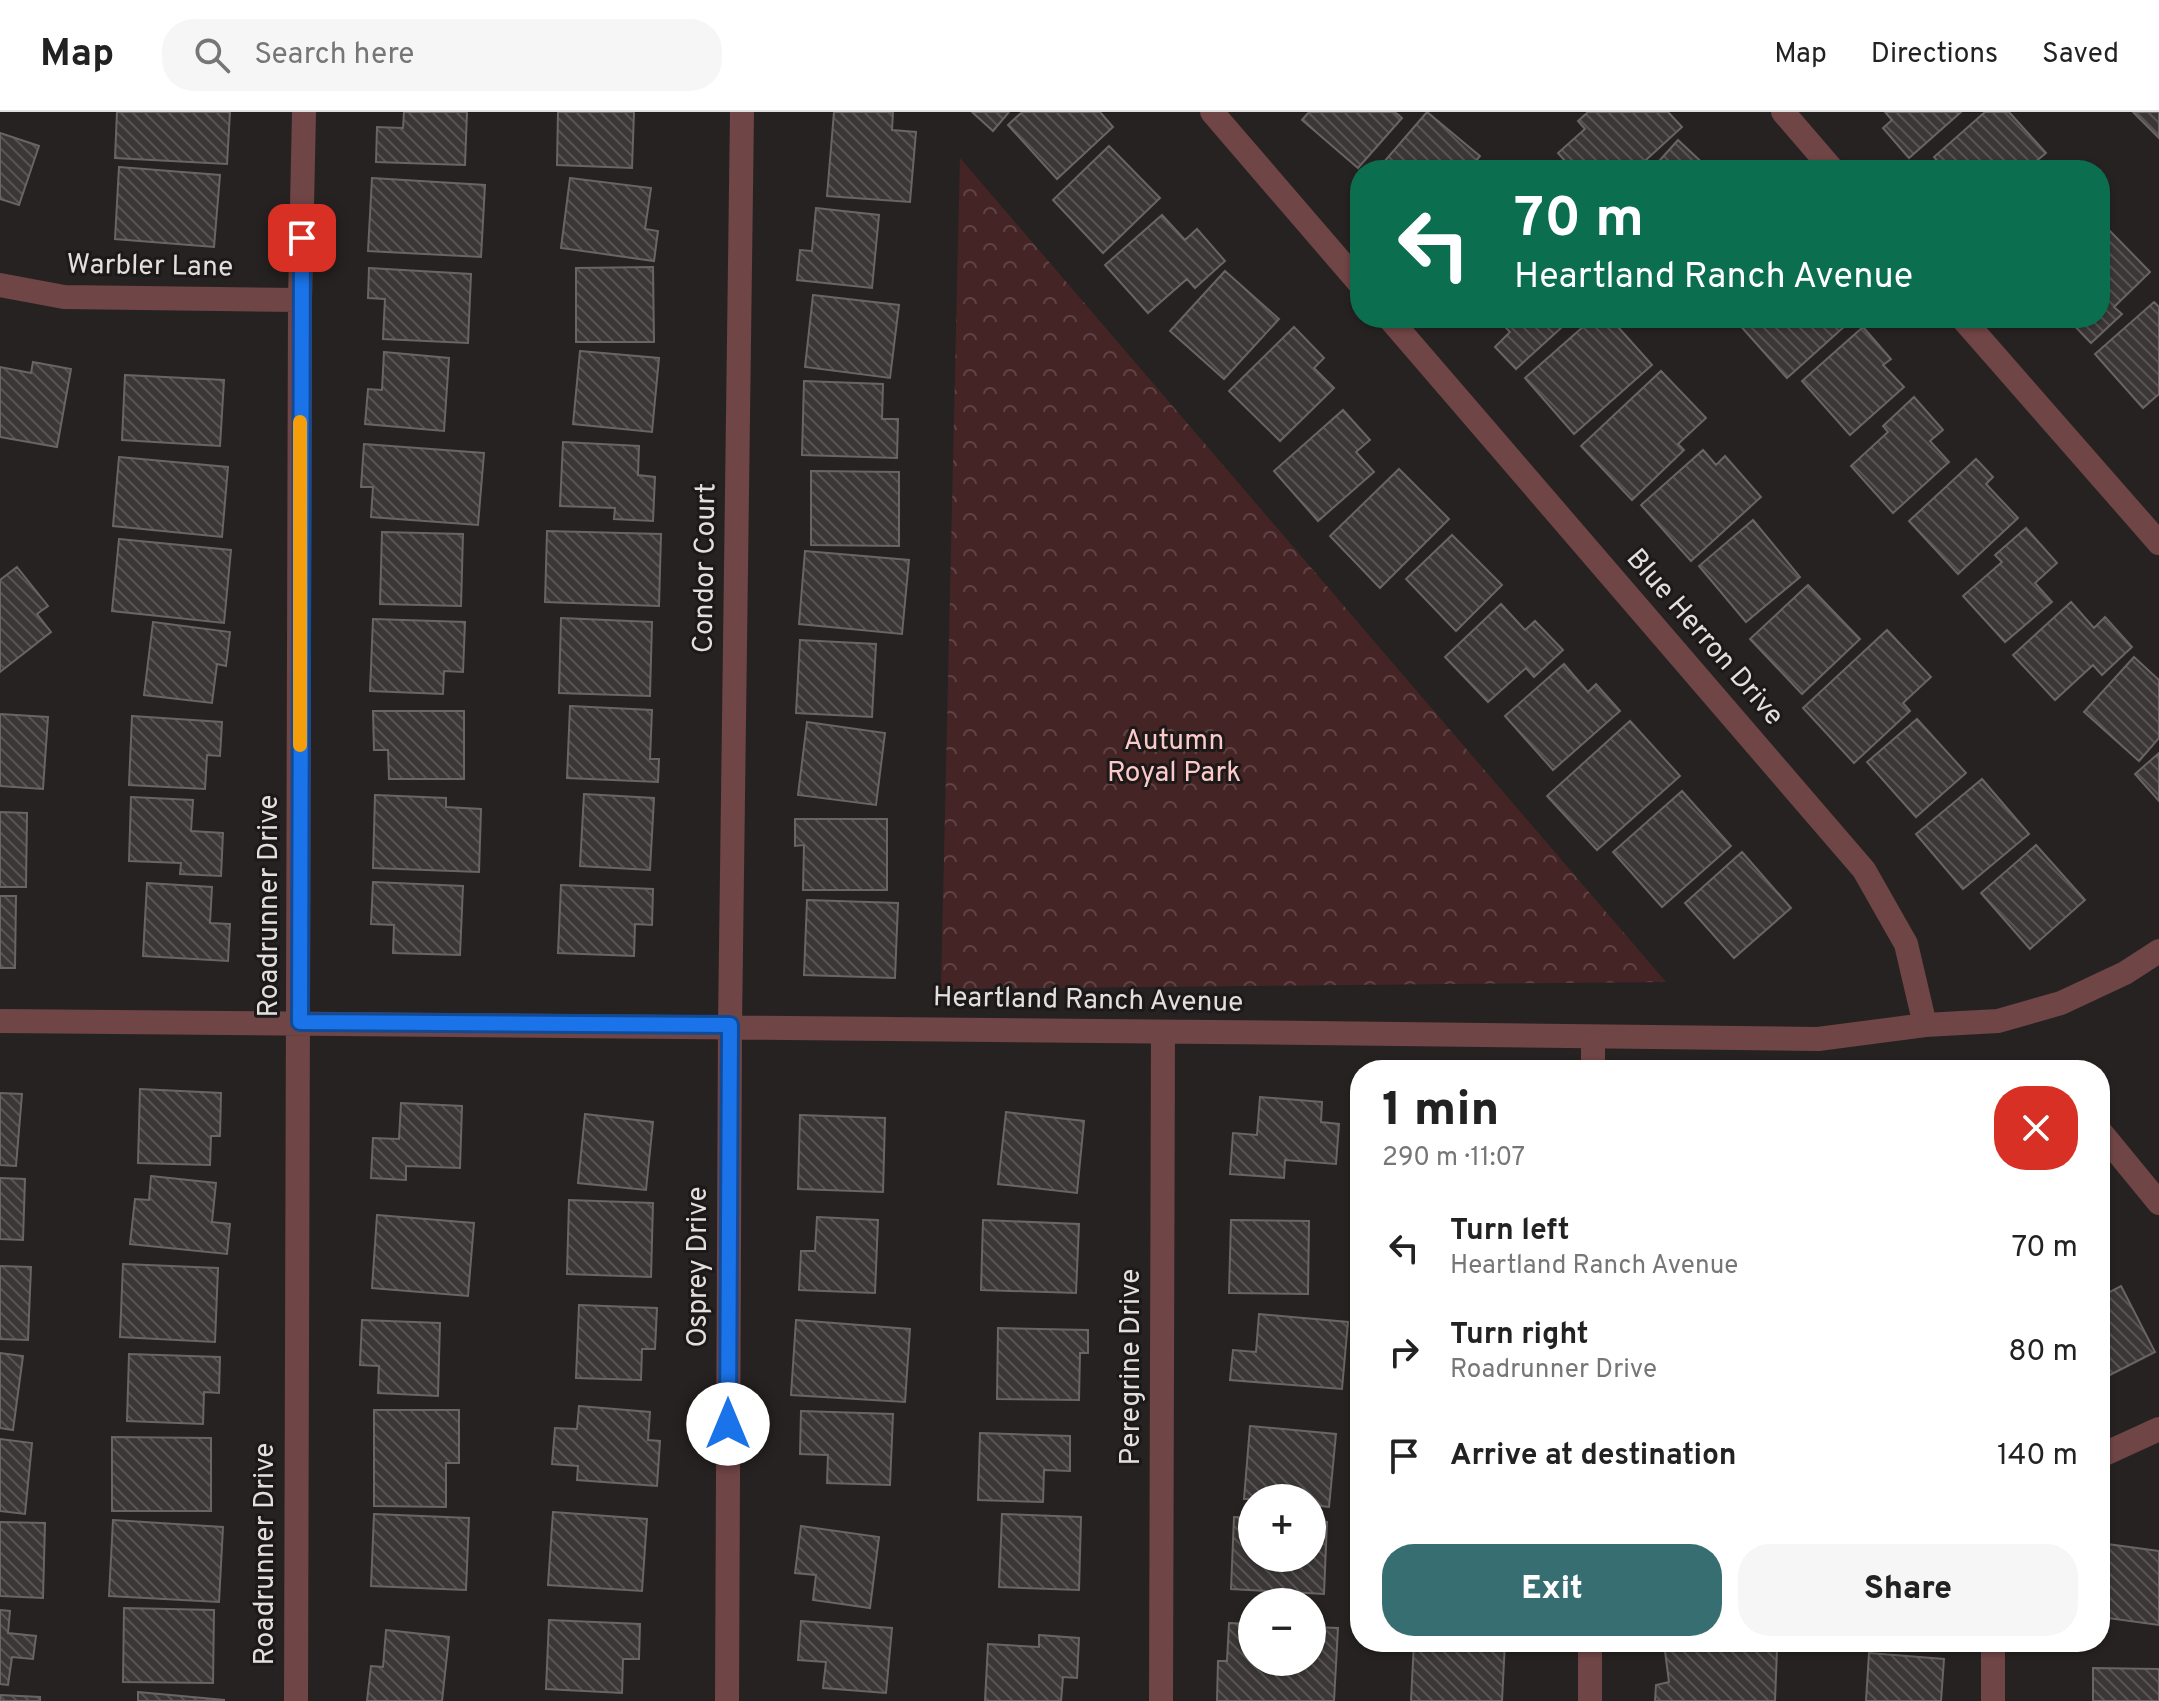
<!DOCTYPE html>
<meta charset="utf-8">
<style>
body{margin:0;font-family:Overpass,sans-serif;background:#f6f6f6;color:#222;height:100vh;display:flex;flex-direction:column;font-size:30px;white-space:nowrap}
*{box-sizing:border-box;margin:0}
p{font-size:26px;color:#767676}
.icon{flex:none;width:44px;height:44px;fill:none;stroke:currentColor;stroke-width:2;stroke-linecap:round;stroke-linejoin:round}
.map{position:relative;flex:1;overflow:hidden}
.panel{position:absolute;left:1350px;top:948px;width:760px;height:592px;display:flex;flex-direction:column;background:#fff;border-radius:32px;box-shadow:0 2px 6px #0004}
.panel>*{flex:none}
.guide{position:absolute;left:1350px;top:48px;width:760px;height:168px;border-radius:32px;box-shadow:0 2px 6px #0004;background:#0b6e4f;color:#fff;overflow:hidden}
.tools{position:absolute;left:1238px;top:1372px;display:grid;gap:16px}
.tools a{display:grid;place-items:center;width:88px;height:88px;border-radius:50%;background:#fff;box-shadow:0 2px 6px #0004;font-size:40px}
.pin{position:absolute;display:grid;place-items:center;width:68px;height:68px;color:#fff;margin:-34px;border-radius:16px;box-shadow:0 4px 12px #0006}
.me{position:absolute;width:88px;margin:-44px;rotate:0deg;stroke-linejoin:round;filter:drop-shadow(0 0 6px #0008)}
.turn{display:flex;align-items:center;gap:28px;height:168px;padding:0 32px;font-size:36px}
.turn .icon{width:104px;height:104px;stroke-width:2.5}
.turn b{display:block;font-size:56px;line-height:68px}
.round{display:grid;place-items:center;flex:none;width:84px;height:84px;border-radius:32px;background:#f6f6f6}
.headline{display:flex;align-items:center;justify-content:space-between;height:136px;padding:0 32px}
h1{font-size:48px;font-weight:800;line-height:60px}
.cta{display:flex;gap:16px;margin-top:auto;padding:16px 32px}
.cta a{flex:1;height:92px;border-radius:32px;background:#376e71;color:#fff;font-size:32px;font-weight:800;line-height:92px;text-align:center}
.cta a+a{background:#f6f6f6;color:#222}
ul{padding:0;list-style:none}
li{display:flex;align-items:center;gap:24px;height:104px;padding:0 32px}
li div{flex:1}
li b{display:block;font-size:30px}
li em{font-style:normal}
header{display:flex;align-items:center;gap:48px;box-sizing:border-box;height:112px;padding:0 40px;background:#fff;border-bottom:2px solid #e0e0e0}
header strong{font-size:38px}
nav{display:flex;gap:44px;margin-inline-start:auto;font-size:28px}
.search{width:560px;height:72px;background:#f6f6f6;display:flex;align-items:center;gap:20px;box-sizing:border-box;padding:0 28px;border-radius:32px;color:#767676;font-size:30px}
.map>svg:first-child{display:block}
.park{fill:url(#park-crowns)}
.building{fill:url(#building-back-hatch);stroke:#6a6464;stroke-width:2}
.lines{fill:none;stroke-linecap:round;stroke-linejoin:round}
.minor{stroke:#704546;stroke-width:24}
.route-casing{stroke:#114b97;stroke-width:20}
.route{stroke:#1a73e8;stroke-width:14}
.slow{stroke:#f59e0b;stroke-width:14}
.labels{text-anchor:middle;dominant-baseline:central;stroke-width:6;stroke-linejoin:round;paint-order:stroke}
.street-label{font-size:28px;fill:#e2dfdf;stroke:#1d1919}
.park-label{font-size:28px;fill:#fec9c9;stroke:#1d1919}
</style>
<header>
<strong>Map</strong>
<div class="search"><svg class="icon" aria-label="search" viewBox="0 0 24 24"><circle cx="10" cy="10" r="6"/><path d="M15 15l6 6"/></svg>Search here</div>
<nav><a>Map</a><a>Directions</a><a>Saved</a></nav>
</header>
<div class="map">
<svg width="2159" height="1589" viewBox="0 0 2159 1589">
<defs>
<pattern id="park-crowns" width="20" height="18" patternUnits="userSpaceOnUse" patternTransform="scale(2)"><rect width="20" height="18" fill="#452425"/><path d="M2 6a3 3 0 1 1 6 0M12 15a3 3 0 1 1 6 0" fill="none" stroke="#604344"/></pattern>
<pattern id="building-back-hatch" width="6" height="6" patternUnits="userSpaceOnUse" patternTransform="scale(2)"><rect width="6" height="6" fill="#3c3737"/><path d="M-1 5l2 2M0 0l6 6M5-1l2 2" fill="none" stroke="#585454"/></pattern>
</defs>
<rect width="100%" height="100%" fill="#272222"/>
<path class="park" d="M960,46L1666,870L941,877Z"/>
<path class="building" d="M117,0H230L227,52L115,46Z
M404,0H467L465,53L376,50L377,15L403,16Z
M558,0H634L632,56L557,53Z
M834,0H893L892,18L916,20L910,90L827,84Z
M972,0H1009L993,19Z
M1022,0H1100L1113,15L1057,67L1008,13Z
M1309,0H1395L1402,6L1358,56L1302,8Z
M1427,0L1480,44L1468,58H1377Z
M1588,0H1668L1682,15L1635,58H1573L1558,41L1585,17L1578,9Z
M1885,0H1961L1909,46L1883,16L1892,8Z
M1985,0H2009L2046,41L2026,58H1945L1934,45Z
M2133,0H2159V26Z
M0,21L39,34L19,93L0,87Z
M1678,28L1710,58H1651Z
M1109,34L1160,86L1103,141L1053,88Z
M119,55L220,63L214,135L115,127Z
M372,66L485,73L481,145L368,139Z
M570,66L651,76L645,117L658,119L654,149L561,136Z
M816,96L879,103L872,176L797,168L800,138L812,139Z
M1162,103L1185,128L1197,117L1225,149L1195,176L1187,167L1148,201L1105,153Z
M2106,115L2150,160L2114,195L2122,202L2091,231L2067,206H2100V121Z
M653,155L654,230H576V156Z
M369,156L471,162L468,231L383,227L385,187L368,186Z
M1225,159L1279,207L1224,267L1170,219Z
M813,183L899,193L890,266L805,255Z
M2154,190L2159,195V282L2143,296L2095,242Z
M1497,206H1572L1516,257L1495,235L1510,220Z
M1593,206H1610L1652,253L1574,322L1525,266Z
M1743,206H1839L1846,213L1787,266L1738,211Z
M1294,215L1324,246L1314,256L1334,276L1280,329L1229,279Z
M1863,215L1891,247L1883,253L1904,275L1850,323L1802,269Z
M580,239L659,246L652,320L573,312Z
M384,240L449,246L444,319L365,312L368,277L382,278Z
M33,250L71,257L57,335L0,325V255L31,261Z
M1661,259L1706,306L1678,332L1684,338L1632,388L1581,334Z
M125,263L224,268L220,334L122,328Z
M804,269L883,272L882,307H898L897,346L802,343Z
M1914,285L1943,318L1930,329L1949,350L1893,401L1851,354L1888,320L1883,314Z
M1343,298L1370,328L1356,340L1374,360L1318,409L1274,359Z
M563,330L639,334L638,363L655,365L653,409L614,407L615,396L560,394Z
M364,332L484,341L478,413L371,405L373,375H361Z
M1703,338L1716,353L1725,344L1761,385L1691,449L1641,393Z
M119,345L228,355L222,425L113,414Z
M1976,347L1993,365L1986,372L2018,406L1958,462L1909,409Z
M1399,357L1449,407L1380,476L1330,424Z
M811,359L899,360V434L811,433Z
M1753,408L1800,465L1746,510L1699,454Z
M2026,416L2057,451L2035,471L2052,490L2005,530L1963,484L2002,450L1995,443Z
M547,419L661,422L659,494L545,490Z
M382,420L463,422L461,494L380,492Z
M1452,423L1502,473L1456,519L1406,467Z
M119,427L231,438L224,511L112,499Z
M805,439L909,448L902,522L799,512Z
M17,455L48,494L37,502L51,520L0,560V468Z
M1808,473L1860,527L1802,582L1750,527Z
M2071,490L2094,516L2105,505L2132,535L2102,563L2093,553L2055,588L2013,543Z
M1501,492L1525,518L1535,509L1563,538L1534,565L1526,556L1488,590L1445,545Z
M561,506L652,510L650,584L559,581Z
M373,507L465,510L463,560L444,559L443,582L370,579Z
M153,510L230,520L226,554L217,552L212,591L144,583Z
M1887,518L1931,565L1903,591L1910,599L1854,651L1803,596Z
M800,528L876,532L872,605L796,601Z
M2134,545L2159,568V626L2139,649L2084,600Z
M1564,552L1588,580L1596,572L1620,599L1553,658L1505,604Z
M570,594L652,598L650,647H659L658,670L567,666Z
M373,599H464V667H389L388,638H374Z
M0,602L48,605L43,677L0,674Z
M132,604L222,610L220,644L207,643L205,677L129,673Z
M1917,607L1966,661L1916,705L1867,650Z
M1630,609L1680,664L1597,738L1547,684Z
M807,610L885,621L876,693L798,683Z
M2159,641V689L2135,662Z
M1982,667L2029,722L1963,777L1916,722Z
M1682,679L1731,734L1662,795L1613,740Z
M584,682L654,686L650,758L580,754Z
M375,683L446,686V695L481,697L479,760L373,756Z
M131,685L193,688L191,719L223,721L221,764L180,762L181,751L129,749Z
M0,700L27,701L26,775H0Z
M795,707H887V778H803L804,733L795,734Z
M2036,733L2085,788L2030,837L1981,781Z
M1742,740L1791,796L1734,846L1685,791Z
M373,770L463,774L460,843L393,841L394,813L371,812Z
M147,771L212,775L210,811L230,812L228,849L143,844Z
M561,773L653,777L652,813L635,812L634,844L558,841Z
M0,784H16L15,856H0Z
M807,788L898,791L895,866L804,863Z
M140,977L221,981L220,1024H211L210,1053L138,1051Z
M0,981L22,982L16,1054L0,1053Z
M1260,985L1322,990L1321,1010L1339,1012L1336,1052L1285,1048L1284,1066L1230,1062L1233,1021L1257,1023Z
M401,991L462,994L460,1056L406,1054V1068L371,1066L373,1026L399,1027Z
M1006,1000L1084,1009L1077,1081L998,1072Z
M585,1002L653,1010L646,1078L578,1071Z
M800,1003L885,1006L883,1080L798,1077Z
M151,1064L216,1071L212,1110L230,1112L227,1142L130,1132L135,1087L149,1088Z
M0,1066L25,1067L23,1128L0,1127Z
M569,1088L653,1091L651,1165L567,1162Z
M377,1103L474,1111L468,1184L372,1176Z
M817,1105L878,1108L875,1181L799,1178L801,1139H815Z
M983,1108L1079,1112L1076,1181L981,1178Z
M1231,1108L1309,1109L1308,1182L1229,1181Z
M123,1152L218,1156L215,1230L120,1225Z
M0,1154L31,1155L28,1228L0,1227Z
M2121,1174L2155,1240L2100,1268V1185Z
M579,1193L657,1196L655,1237H642L641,1268L576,1266Z
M1259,1202L1348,1210L1342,1277L1230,1268L1233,1238L1256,1240Z
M362,1208L440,1211L438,1284L378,1281L379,1254L360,1253Z
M796,1208L910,1217L905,1290L791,1283Z
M998,1216L1088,1218V1241H1080L1079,1288L997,1287Z
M0,1241L23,1244L13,1318L0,1316Z
M129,1242L220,1245L219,1281L204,1280L203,1312L127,1309Z
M579,1294L650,1300L648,1328L660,1329L657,1374L577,1368L578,1354L552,1352L555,1316L577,1317Z
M374,1298H459V1351H446V1395L374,1394Z
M801,1299L893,1302L890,1373L827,1371L828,1343L800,1342Z
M1250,1314L1336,1322L1329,1395L1312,1393V1386L1244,1387Z
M980,1321L1070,1324V1359L1044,1358L1043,1390L978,1388Z
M112,1325L211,1326V1399H112Z
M0,1327L32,1331L25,1402L0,1399Z
M553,1400L647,1407L642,1479L548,1473Z
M374,1402L469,1406L466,1478L371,1474Z
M1002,1402L1081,1405L1079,1478L999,1475Z
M1234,1405L1252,1406V1446H1312V1409L1327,1410L1324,1482L1231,1477Z
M113,1408L223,1415L219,1490L109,1484Z
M0,1410L45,1411L43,1486L0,1484Z
M801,1414L879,1425L870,1496L813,1488L816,1463L795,1461Z
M2100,1431L2159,1439V1513L2100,1505Z
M124,1496L214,1498L213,1571L123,1570Z
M0,1498L10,1499L8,1521L36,1524L33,1547L12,1545L8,1573L0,1572Z
M549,1508L640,1512L639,1547H623L622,1581L546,1577Z
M801,1509L892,1516L886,1581L823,1576L826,1550L798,1548Z
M1229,1511L1252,1512V1550H1312V1515L1338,1516L1334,1589H1217L1218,1549H1227Z
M386,1518L449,1525L442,1589H367L371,1554L383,1555Z
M1039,1523L1079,1526L1077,1566L1063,1565L1061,1589H985L988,1532L1039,1535Z
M1414,1530H1505L1502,1589H1411Z
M1777,1538L1775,1589H1655L1656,1573L1669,1570L1665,1539Z
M1869,1541L1944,1547L1941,1589H1866Z
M2093,1556L2159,1557V1589H2093Z
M138,1580L224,1588V1589H138Z
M0,1583L40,1585V1589H0Z"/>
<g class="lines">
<path class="minor" d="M1212,0L1360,172
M1783,0L1833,58
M0,173L64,185L300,188
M1389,206L1864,758L1906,832L1925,913
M1962,206L2159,431
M0,909C606,910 1212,921 1818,927L1925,913L1998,909L2061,891L2125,861L2159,839
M1593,958V925
M2100,1019L2159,1091
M2100,1344L2159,1317
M296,1589L300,188L304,0
M727,1589L730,913L742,0
M1161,1589L1163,921
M1590,1589V1530
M1993,1589V1530"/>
</g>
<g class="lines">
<defs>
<path id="route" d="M302,126L300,910L730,913L728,1312"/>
</defs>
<use href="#route" class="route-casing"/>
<use href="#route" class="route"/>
<path class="slow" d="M300,633V310"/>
</g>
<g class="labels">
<g class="street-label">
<text transform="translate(150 155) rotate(1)">Warbler Lane</text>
<text transform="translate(706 456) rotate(-89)">Condor Court</text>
<text transform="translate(1704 526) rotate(49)">Blue Herron Drive</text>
<text transform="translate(270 794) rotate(-90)">Roadrunner Drive</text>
<text transform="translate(1088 889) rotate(1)">Heartland Ranch Avenue</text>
<text transform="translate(699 1155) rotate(-90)">Osprey Drive</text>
<text transform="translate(1132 1255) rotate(-90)">Peregrine Drive</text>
<text transform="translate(266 1442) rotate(-90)">Roadrunner Drive</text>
</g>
<g class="park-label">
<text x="1174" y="630">Autumn<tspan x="1174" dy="32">Royal Park</tspan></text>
</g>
</g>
</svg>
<div class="tools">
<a>+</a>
<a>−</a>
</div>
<div class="pin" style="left:302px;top:126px;background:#d93025"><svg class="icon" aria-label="arrive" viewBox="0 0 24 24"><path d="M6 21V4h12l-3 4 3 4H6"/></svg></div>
<svg class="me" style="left:728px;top:1312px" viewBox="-20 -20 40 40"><circle r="19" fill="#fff"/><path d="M0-13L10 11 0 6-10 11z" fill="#1a73e8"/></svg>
<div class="guide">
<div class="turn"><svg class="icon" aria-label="left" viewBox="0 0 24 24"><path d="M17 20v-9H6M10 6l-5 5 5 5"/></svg><div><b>70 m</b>Heartland Ranch Avenue</div></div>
</div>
<section class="panel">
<div class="headline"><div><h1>1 min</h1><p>290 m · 11:07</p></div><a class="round" style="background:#d93025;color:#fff"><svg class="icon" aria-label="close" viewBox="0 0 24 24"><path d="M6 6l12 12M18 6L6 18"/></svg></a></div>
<ul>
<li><svg class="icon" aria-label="left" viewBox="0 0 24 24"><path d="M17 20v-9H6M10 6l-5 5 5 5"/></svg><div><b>Turn left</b><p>Heartland Ranch Avenue</p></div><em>70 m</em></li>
<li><svg class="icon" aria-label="right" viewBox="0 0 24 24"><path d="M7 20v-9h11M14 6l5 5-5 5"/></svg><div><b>Turn right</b><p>Roadrunner Drive</p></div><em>80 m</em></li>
<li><svg class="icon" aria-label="arrive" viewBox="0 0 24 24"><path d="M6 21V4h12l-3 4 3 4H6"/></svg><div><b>Arrive at destination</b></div><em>140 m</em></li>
</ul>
<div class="cta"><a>Exit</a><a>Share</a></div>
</section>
</div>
